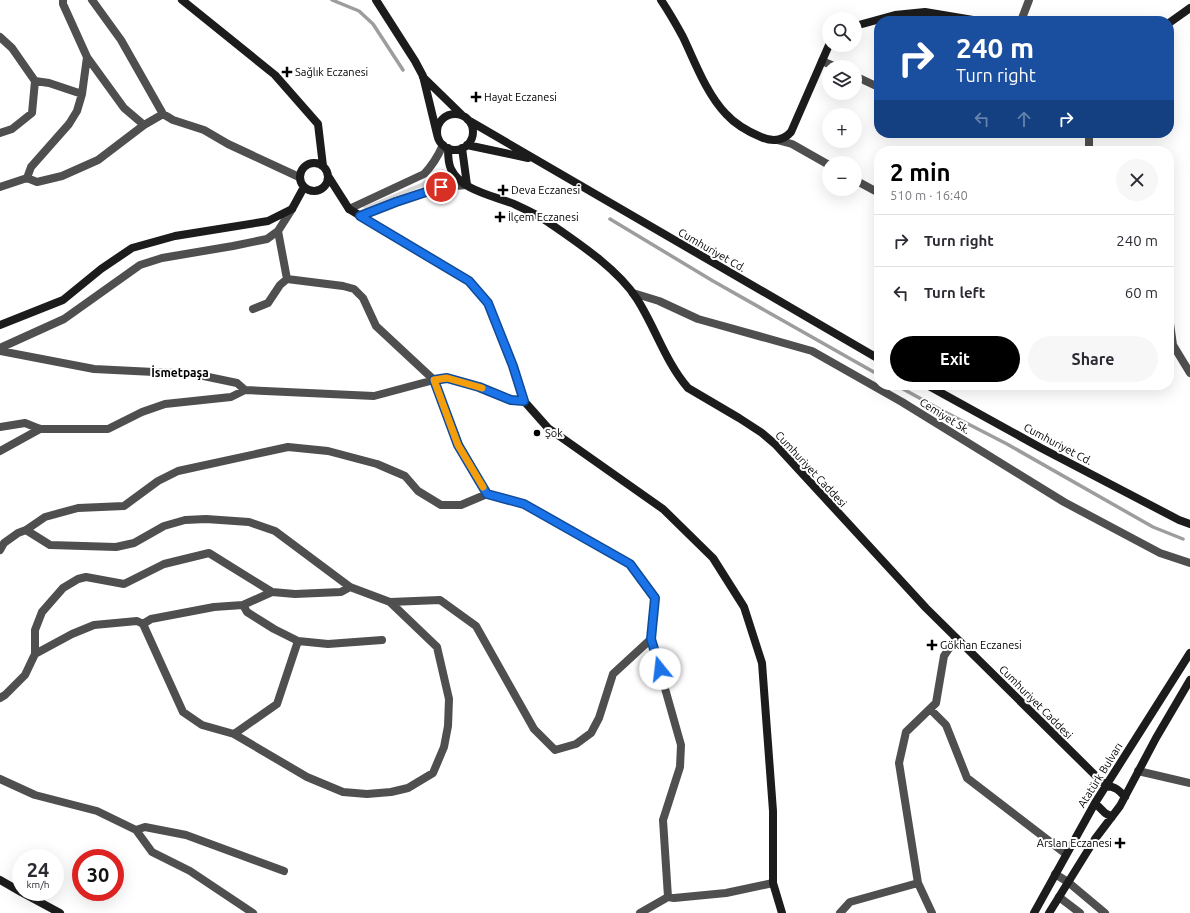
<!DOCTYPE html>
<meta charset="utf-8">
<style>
body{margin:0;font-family:Ubuntu,sans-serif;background:#f7f7f7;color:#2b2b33;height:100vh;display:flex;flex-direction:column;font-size:15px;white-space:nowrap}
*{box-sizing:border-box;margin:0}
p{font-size:13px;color:#7c7c81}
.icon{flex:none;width:22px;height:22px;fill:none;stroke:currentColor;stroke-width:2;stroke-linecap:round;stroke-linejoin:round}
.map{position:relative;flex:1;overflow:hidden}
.side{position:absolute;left:874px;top:146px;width:300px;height:244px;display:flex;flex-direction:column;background:#fff;border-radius:16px;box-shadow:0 4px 16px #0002}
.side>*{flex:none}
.banner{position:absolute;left:874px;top:16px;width:300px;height:122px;border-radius:16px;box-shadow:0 4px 16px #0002;background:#1a4fa0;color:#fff;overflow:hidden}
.tools{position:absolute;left:822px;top:12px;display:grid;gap:8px}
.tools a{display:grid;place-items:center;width:40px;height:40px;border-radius:50%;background:#fff;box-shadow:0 4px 16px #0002;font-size:20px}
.speed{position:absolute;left:12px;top:849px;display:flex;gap:8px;font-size:20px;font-weight:700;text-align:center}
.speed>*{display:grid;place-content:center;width:52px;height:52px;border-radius:50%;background:#fff;box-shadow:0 4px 16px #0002;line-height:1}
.speed small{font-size:10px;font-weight:400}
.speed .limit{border:6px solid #d22;background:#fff;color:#111}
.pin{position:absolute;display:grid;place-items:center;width:34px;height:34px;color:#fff;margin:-17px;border:2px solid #fff;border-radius:50%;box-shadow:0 1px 4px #0007}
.me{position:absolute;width:44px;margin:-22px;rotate:344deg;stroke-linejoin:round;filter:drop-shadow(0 0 3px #0008)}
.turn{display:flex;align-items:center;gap:14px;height:84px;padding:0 16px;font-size:18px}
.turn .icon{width:52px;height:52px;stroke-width:2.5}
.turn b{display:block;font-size:28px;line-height:34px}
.lanes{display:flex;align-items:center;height:38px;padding:0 16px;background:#0003;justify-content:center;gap:20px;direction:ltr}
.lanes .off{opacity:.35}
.round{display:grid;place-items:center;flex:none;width:42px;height:42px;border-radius:21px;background:#f7f7f7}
.overview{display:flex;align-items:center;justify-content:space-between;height:68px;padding:0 16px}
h1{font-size:24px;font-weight:700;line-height:30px;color:#000}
.button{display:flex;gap:8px;margin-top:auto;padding:8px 16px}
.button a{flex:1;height:46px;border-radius:24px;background:#000;color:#fff;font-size:16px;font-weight:700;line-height:46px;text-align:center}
.button a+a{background:#f7f7f7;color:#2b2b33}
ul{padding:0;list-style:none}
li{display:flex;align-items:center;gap:12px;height:52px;padding:0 16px;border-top:1px solid #e1e1e2}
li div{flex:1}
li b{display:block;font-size:15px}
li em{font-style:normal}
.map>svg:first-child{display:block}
.grass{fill:#d6d6d6}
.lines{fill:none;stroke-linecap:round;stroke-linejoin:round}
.stream{stroke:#9d9d9d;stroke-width:3.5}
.street{stroke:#4f4f4f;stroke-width:8}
.secondary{stroke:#1c1c1c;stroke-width:8}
.route-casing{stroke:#114b97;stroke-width:10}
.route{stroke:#1a73e8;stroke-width:7}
.slow{stroke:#f59e0b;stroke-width:7}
.poi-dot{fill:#000;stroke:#fff;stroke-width:1.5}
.labels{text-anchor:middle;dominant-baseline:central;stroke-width:4;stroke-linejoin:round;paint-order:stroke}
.poi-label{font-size:11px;fill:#000;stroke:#fff;text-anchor:start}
.street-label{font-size:11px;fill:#000;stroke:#fff}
.neighbourhood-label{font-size:12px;font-weight:bold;fill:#000;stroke:#fff}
</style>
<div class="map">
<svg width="1190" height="913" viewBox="0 0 1190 913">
<rect width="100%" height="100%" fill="#fff"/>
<path class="grass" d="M443,169L447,177L365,210L363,207L421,183Z"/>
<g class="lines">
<path class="stream" d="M332,0L359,11L373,24L403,70
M610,219L713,281L879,375
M896,385L941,410L1007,444L1153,527L1183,539"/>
<path class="street" d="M63,0V4L87,57L124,108L144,125
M92,0L121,40L163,114L173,120L204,130L228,144L299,177
M1021,21L1029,0
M0,37L12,48L35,81L32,113L12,129L0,133
M822,61L836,67
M855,76L874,85L879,86
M35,81L49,83L82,94
M1089,133V151
M777,140L792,144L829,165
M27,178L31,167L69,124L77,111L82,94L87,57
M855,180L879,193
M0,187L27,178L37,182L62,176L98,160L144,125L163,114
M349,209L424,174C433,165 438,156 443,145
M360,216L396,201L441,187L467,185
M278,231L287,279L343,286L354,289L363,298L376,326L434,380L459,445L487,494
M633,293L659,301L698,319L812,351L902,402L1064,502L1160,553L1190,563
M253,309L268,303L280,285L287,279
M1169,316L1173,345L1190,373
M0,348L64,319L140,265L162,258L233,246L267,239L278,231L292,209
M0,351L94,369L194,374L237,383L245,390
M0,427L25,423L40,429H108L142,412L165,404L231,397L245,390L374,396L434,380L447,378L479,387L511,400L524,401
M0,451L40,429
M26,530L50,545L116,547L134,543L164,526L185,520L206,519L249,522L275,531L350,587L390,602L437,647L449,699L448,726L444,747L433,773L408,788L391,792L367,794L343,792L307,777L234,734L202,725L183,712L143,624L137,621L94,625L72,634L35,654
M0,550L4,543L18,533L26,530L45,517L78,508L124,506L158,481L178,471L288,447L328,451L377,464L405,476L418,491L441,505H461L487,494L524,504L630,564L655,598L651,639L681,745L680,767L663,820L668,897
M390,602L440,600L476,626L534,729L555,750L576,744L591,733L599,718L613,674L651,639
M243,605L247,612L274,629L298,641L328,644L382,640
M143,624L151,619L214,607L243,605L272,592
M0,698L5,695L25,675L35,654V630L42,612L63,588L78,579L86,577L124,584L164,564L209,553L272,592L295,594L341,592L350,587
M930,709L946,725L967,778L1066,854
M234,734L277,704L298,641
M1138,771L1190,783
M0,779L35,795L97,811L136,830L152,852L190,871L253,913
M136,830L145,827L186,835L284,871
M1055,874L1068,882L1105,913
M1059,897L1080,913
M640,913L668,897L674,898L726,893L773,883
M840,913L850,902L918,883
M932,913L918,883L899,763L906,732L936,703L944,656L956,638"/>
<path class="secondary" d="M182,0L275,75L318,124L323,166
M376,0L415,61L423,76L437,134
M661,0C669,12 676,24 683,37C695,62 706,93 726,114C735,124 749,132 761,137C772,142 783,141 791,132L829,45
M1169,23L1190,8
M855,26L895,15L925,12L979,21
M423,77L463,116
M437 132a18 18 0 1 1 36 0a18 18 0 1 1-36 0Z
M468,120L879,359
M467,145L528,158
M448,148C448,155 448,163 451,169C461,191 496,196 516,205C527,210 538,215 548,222C577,242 618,269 637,299C655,327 666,363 688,388L739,418L762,433L776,445L926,608L1106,786C1115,786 1120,791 1125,797
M462,148L467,185
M300 177a14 14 0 1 1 28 0a14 14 0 1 1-28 0Z
M328,176L349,209L469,281L488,303L513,366L524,401L548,428L663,509L713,558L744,607L762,663L773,811V883L782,913
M0,325L63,300L101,269L132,248L175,236L268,221L292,209L304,187
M927,385L1041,448L1179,520L1190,524
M1095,803L1105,813L1112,817
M0,880L21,892
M21,892L60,913
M1034,913L1095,803L1190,653
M1049,913L1095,839L1120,806L1156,738L1190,680"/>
</g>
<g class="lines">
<defs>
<path id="route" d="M441,187L396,202L360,216L469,281L488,303L513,366L524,401L511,400L479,387L447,378L434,380L458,445L487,494L524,504L630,564L655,598L651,639L660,669"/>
</defs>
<use href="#route" class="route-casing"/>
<use href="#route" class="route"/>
<path class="slow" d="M482,388L447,378L434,380L458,445L483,487"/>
</g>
<g class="poi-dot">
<path d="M285 66h4v4h4v4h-4v4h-4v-4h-4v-4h4z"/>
<path d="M474 91h4v4h4v4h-4v4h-4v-4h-4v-4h4z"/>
<path d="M501 184h4v4h4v4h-4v4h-4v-4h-4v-4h4z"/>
<path d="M498 211h4v4h4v4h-4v4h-4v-4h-4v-4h4z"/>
<circle cx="537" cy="433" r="4"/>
<path d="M930 639h4v4h4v4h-4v4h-4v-4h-4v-4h4z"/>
<path d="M1118 837h4v4h4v4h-4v4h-4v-4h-4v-4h4z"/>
</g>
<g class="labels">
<g class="poi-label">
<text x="295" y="72">Sağlık Eczanesi</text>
<text x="484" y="97">Hayat Eczanesi</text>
<text x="511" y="190">Deva Eczanesi</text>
<text x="508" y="217">İlçem Eczanesi</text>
<text x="545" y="433">Şok</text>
<text x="940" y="645">Gökhan Eczanesi</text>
<text x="1112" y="843" text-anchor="end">Arslan Eczanesi</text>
</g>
<g class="street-label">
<text transform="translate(712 250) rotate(30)">Cumhuriyet Cd.</text>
<text transform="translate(945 416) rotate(32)">Cemiyet Sk.</text>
<text transform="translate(1058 444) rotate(28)">Cumhuriyet Cd.</text>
<text transform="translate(811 469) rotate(47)">Cumhuriyet Caddesi</text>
<text transform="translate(1036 702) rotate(45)">Cumhuriyet Caddesi</text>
<text transform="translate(1100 775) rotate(-58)">Atatürk Bulvarı</text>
</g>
<g class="neighbourhood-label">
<text x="180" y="372">İsmetpaşa</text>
</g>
</g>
</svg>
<div class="tools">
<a><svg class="icon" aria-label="search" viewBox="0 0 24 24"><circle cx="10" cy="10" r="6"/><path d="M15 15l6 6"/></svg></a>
<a><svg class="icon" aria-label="layers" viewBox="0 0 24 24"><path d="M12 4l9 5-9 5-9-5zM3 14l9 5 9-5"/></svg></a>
<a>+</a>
<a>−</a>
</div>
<div class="speed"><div>24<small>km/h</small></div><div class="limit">30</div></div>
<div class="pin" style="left:441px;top:187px;background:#d93025"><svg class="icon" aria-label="arrive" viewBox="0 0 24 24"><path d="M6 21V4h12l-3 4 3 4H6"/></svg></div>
<svg class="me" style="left:660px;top:669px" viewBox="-20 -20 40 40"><circle r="19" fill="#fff"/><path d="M0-13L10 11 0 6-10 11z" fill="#1a73e8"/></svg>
<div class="banner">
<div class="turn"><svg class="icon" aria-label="right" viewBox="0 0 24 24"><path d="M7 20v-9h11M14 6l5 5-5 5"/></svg><div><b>240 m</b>Turn right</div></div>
<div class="lanes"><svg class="icon off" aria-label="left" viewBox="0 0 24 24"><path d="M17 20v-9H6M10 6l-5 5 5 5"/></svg><svg class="icon off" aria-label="ahead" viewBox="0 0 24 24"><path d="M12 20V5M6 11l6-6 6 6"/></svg><svg class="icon" aria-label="right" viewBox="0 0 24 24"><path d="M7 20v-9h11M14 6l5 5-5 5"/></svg></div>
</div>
<section class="side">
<div class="overview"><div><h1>2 min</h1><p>510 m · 16:40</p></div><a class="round"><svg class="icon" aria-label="close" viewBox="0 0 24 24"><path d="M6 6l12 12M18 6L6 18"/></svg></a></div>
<ul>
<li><svg class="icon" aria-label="right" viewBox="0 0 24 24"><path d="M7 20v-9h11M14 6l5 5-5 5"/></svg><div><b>Turn right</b></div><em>240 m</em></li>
<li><svg class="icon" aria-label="left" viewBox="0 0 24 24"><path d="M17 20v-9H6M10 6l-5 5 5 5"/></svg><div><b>Turn left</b></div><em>60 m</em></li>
</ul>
<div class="button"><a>Exit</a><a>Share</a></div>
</section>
</div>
